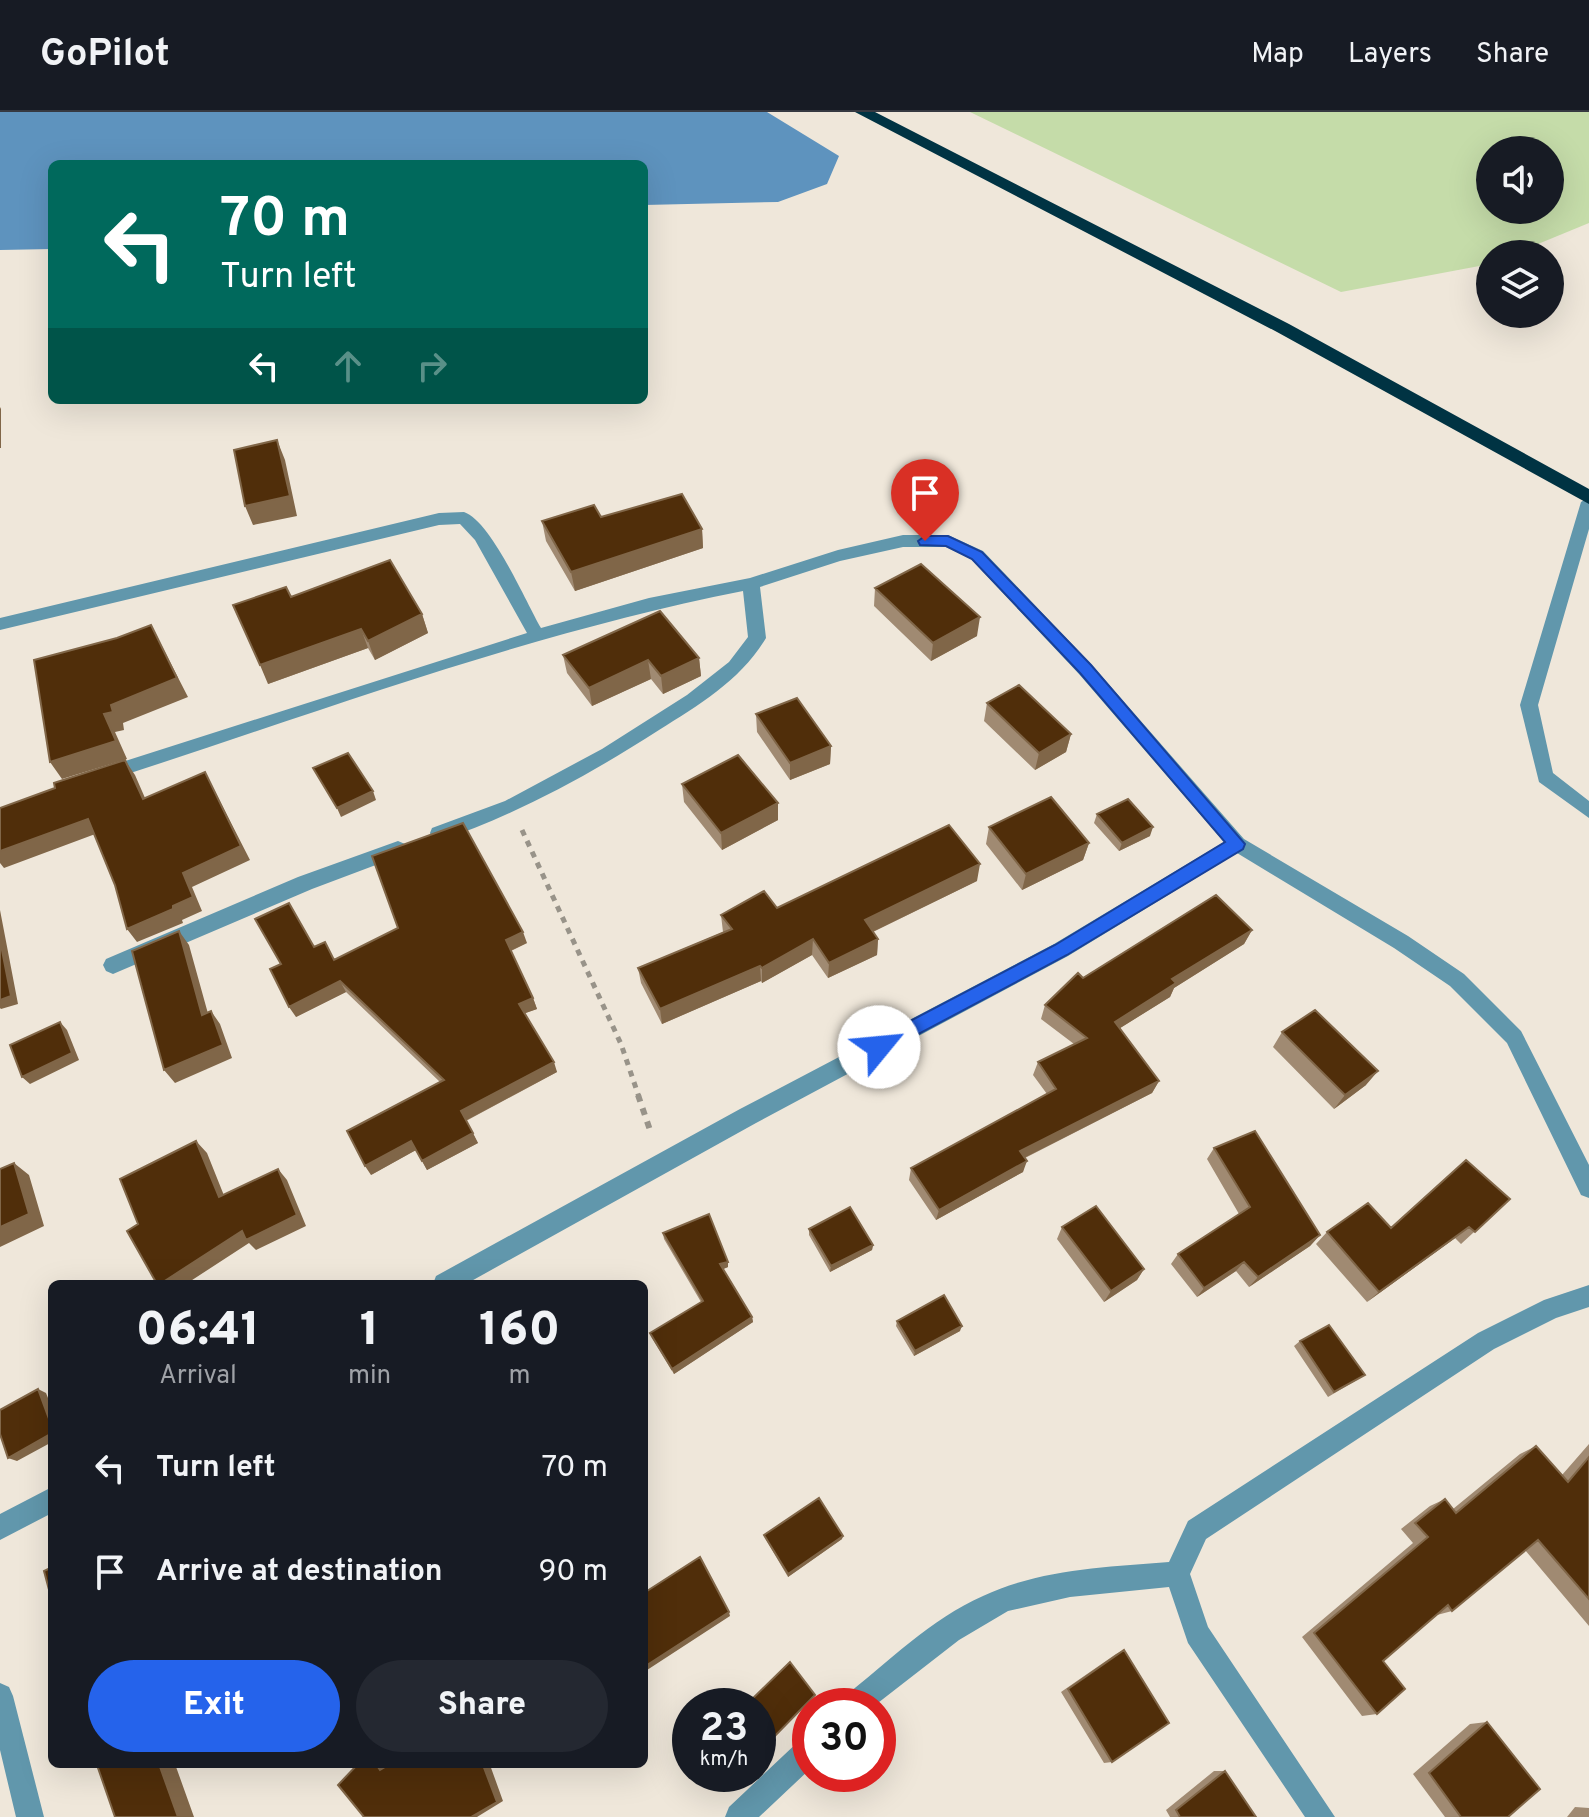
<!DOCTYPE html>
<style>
body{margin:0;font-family:Overpass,sans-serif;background:#242831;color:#f1f3f6;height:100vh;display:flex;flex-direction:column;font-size:30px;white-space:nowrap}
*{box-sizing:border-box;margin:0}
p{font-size:26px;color:#9ea1a6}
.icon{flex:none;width:44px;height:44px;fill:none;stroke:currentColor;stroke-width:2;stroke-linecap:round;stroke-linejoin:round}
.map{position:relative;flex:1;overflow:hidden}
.panel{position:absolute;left:48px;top:1168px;width:600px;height:488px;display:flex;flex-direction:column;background:#171b24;border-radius:12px;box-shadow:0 8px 32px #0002}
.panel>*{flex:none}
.guide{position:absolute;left:48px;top:48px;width:600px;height:244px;border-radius:12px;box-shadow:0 8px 32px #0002;background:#00695c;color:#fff;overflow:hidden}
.controls{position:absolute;left:1476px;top:24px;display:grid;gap:16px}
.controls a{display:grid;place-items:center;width:88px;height:88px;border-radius:50%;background:#171b24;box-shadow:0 8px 32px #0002;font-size:40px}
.speed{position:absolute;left:672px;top:1576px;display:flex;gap:16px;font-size:40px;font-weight:700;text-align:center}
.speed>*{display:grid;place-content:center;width:104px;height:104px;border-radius:50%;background:#171b24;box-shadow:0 8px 32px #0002;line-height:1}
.speed small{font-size:20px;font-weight:400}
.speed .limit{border:12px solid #d22;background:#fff;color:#111}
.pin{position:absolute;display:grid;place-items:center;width:68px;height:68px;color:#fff;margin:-82px -34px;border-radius:50% 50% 50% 0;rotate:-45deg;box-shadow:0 0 8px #0007}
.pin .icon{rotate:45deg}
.me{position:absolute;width:88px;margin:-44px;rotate:62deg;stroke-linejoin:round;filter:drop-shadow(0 0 6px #0008)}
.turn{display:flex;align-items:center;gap:28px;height:168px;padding:0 40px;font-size:36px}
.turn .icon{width:104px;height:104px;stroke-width:2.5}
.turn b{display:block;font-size:56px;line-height:68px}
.lanes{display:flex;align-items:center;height:76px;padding:0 40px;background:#0003;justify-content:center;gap:40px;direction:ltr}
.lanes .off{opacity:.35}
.eta{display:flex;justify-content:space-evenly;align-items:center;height:136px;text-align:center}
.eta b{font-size:48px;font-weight:800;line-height:56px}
.primary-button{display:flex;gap:16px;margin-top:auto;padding:16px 40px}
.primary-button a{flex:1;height:92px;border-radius:48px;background:#2563eb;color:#fff;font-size:32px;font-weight:800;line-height:92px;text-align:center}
.primary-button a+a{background:#242831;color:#f1f3f6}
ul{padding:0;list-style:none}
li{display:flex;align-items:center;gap:24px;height:104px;padding:0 40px}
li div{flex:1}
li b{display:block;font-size:30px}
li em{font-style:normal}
header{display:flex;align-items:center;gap:48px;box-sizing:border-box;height:112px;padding:0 40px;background:#171b24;border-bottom:2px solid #363941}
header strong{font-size:38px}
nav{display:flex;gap:44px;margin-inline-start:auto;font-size:28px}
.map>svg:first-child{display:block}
.green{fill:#c5dca9;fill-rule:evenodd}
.water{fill:#5e93be}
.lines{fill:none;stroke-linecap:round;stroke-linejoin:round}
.path-far1{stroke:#989389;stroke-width:5;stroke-dasharray:6 6;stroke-linecap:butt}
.path{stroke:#989389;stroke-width:6;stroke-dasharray:7 7;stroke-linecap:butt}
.lane{fill:#6197ac;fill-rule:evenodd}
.street{fill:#6197ac;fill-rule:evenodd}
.highway{fill:#003343;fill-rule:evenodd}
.wall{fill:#a08a72}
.shaded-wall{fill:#806648}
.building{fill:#502e0a;stroke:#806648;stroke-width:2}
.route{fill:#2563eb;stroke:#184099;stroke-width:2}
</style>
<header>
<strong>GoPilot</strong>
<nav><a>Map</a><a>Layers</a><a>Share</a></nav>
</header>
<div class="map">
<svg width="1589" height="1705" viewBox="0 0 1589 1705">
<rect width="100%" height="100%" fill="#efe7da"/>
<path class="green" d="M970,0H1589V111L1514,142H1490V152L1341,180ZM1490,38H1550V98H1490Z"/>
<path class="water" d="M0,0H767L839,44L827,72L778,90L644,93V52H52V137L0,138Z"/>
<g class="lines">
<path class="path-far1" d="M522,718L621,932L639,985"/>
<path class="path" d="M638,983L651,1021"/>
<path class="lane" d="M1589,385V417L1538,593L1553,661L1589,689V706L1539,670L1520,593L1581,390Z"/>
<path class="street" d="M464,400C491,409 526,490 541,516L649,486L750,466L838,438L903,423H948L983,439L1091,552L1244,727L1408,824L1464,862L1521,919L1589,1053V1086L1581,1083L1507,931L1450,874L1394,836L1237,741L1068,844L756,1011L466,1172H433L436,1164L740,997L1054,832L1224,730L1079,562L971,447L946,435H903L840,449L760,475L766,526C741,568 699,593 659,618C589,663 518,702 439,729L432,726L430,721L432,716L505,689L602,637L687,583L729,550L748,525L743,479C525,522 314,602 103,670L97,668L94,663L97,658L527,521L475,428L460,412L439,413L0,518V506L439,401Z
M398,729L405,732L407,737L405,742L312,777L120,859L113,862L106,859L103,853L106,847L298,765Z
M1589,1173V1195L1556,1206L1494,1237L1206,1427L1190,1462L1208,1515L1335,1705H1305L1188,1531L1169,1475L1070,1485L1008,1499L959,1528L874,1594H840L844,1585C888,1550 931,1507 983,1484C1041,1457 1106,1455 1169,1450L1188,1409L1478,1221L1544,1188Z
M52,1375V1401L0,1428V1402Z
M0,1571L9,1575L13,1584L44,1705H16L0,1638Z
M810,1625V1657L759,1705H725L729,1695L800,1628Z"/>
<path class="highway" d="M855,0H875L1289,212L1589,377V392L1277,220Z"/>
</g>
<path class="wall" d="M601,405L702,417L703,436L575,479L546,429L542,409Z
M875,476L977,524L931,549L874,494Z
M291,485L422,502L428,521L375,548L368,536L268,572Z
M563,543L699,546L701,564L663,582L651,567L592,594L567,561Z
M987,591L1071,622L1066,640L1035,658L984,609Z
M756,602L831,634L830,652L790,668L757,620Z
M682,672L778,708L722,738L684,690Z
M1097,702L1150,724L1119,739L1094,711Z
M989,715L1089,731L1083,748L1022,778L986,732Z
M977,769L873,820L878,827L877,843L828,866L812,843L762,871L761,869L662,912L641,871L638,856L723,820L721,803L777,796Z
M1252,818L1244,832L1174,876L1170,885L1120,916L1159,969L1152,981L1025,1046L1023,1060L936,1108L909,1068L911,1056L1047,982L1033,963L1038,950L1074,932L1041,907L1045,893L1083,866Z
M527,831L511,839L533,886L537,897L525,901L557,960L466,1009L478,1031L427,1058L416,1038L371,1063L440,970L346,880L296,905L314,835L334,848Z
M1282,920L1366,973L1334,997L1273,935Z
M1214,1036L1320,1123L1310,1134L1249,1175L1236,1159L1197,1185L1171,1152L1178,1142L1239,1102L1207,1047Z
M1510,1087L1461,1132L1455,1126L1367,1190L1316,1132L1327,1120L1391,1116Z
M1062,1115L1144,1157L1137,1168L1104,1190L1057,1127Z
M809,1117L873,1133L872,1138L830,1160L809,1123Z
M663,1121L728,1150V1155L723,1157L752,1205L753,1210L674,1262L652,1226L650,1221L701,1190L664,1127Z
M897,1209L960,1219L914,1244L896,1214Z
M1300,1229L1365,1263L1328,1285L1294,1234Z
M1589,1332V1514L1525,1438L1452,1499L1437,1503L1383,1549L1377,1602L1362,1604L1302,1525L1413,1431L1401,1417L1430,1394L1445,1387L1453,1397L1520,1342L1536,1334L1562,1363Z
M764,1423L842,1427L788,1465L765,1426Z
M1124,1538L1112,1650L1104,1651L1061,1580L1116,1542Z
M1487,1610L1508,1705H1445L1413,1662L1470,1612Z
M1214,1659H1225L1256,1705H1170L1166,1698Z
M1575,1695L1589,1696V1705H1567Z"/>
<path class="shaded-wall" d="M0,295L1,297V336H0Z
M277,328L285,348L297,404L253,413L245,394Z
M702,417L703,436L575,479L571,460Z
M422,502L428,521L375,548L368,529Z
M980,505L977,524L931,549L933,531Z
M151,513L188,585L123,611L124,618L115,620L127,647L62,667L50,650L104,602L111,593Z
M361,517L368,536L268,572L260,553Z
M699,546L701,564L663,582L661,564Z
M648,548L651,567L592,594L589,576Z
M1071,622L1066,640L1035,658L1039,641Z
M831,634L830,652L790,668V651Z
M125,648L135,663L152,702L143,687Z
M205,660L250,748L192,775L202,799L182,808L183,811L137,830L127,817L173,794L183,761Z
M373,679L376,688L341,705L337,696Z
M778,691V708L722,738L721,721Z
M88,707L98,721L4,756L0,751V739Z
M1153,715L1150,724L1119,739L1122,731Z
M1089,731L1083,748L1022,778L1026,762Z
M980,752L977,769L864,824L865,808Z
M0,798L18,892L1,897L0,896Z
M1252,818L1244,832L1174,876L1170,885L1109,923L1115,910L1172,867Z
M179,819L189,833L212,916L202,903Z
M523,820L527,831L510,839L506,828Z
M813,827L812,843L762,871V856Z
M878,827L877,843L828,866L829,851Z
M760,854L761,869L662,912L660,897Z
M340,869L346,880L296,905L289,895Z
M533,886L537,897L523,902L519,892Z
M211,899L220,912L232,946L175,971L164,958Z
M60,910L67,918L79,948L30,972L22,965Z
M554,950L557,960L465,1009L461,999Z
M1378,959L1366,973L1334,997L1345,983Z
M1159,969L1152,981L1016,1050L1020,1039Z
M473,1021L478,1031L427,1058L422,1049Z
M196,1029L207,1041L229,1096L219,1085Z
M411,1029L416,1038L371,1063L365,1054Z
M1027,1049L1023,1060L936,1108L939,1098Z
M14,1051L29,1063L44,1114L0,1135V1115Z
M278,1057L287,1068L306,1114L256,1138L249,1131L186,1172H160Z
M1469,1115L1455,1126L1367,1190L1379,1180Z
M1320,1123L1310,1134L1249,1175L1258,1165Z
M873,1133L872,1138L830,1160L831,1154Z
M728,1150V1155L721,1158L720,1152Z
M1244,1150L1236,1159L1197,1185L1204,1176Z
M1144,1157L1137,1168L1104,1190L1111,1179Z
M752,1205L753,1210L674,1262L672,1257Z
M962,1214L960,1219L914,1244L915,1239Z
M38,1277L46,1281L52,1296V1315Z
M52,1321V1330L17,1349L8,1346Z
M843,1424L842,1427L788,1465V1462Z
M729,1500L730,1504L644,1560V1555Z
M159,1652H175L194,1705H178Z
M376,1652H384L389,1658H380Z
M485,1652H493L490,1653L503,1689L477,1705H471L483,1653Z"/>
<path class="building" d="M277,328L290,384L245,394L234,338Z
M682,382L702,417L571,460L542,409L594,393L601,405Z
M390,448L422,502L368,529L361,517L260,553L233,493L286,475L291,485Z
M921,452L980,505L933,531L875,476Z
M660,499L699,546L661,564L648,548L589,576L563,543Z
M151,513L177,566L111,593L113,600L104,602L116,629L50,650L34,548L117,526Z
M1019,573L1071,622L1039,641L987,591Z
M797,586L831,634L790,651L756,602Z
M348,641L373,679L337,696L313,656Z
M738,643L778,691L721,721L682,672Z
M125,648L143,687L205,660L241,734L183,761L193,785L173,794V797L127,817L115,773L88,707L0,739V696L55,676L54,671Z
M1051,685L1089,731L1026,762L989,715Z
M1128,687L1153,715L1122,731L1097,702Z
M463,711L523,820L506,828L533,886L519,892L554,950L461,999L473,1021L422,1049L411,1029L365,1054L347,1019L444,968L340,869L289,895L270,857L281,852L255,807L289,791L314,835L325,830L334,848L398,816L372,744Z
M949,713L980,752L865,808L878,827L829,851L813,827L762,856L760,854L660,897L638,856L732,817L721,803L764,779L777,796Z
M1216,783L1252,818L1172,867L1176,871L1115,910L1159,969L1020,1039L1027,1049L939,1098L911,1056L1056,977L1038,950L1087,926L1045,893L1078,861L1083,866Z
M179,819L202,903L211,899L223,933L164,958L132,839Z
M0,828L11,884L0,888Z
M1315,898L1378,959L1345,983L1282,920Z
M60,910L72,941L22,965L10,933Z
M1255,1019L1320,1123L1258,1165L1244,1150L1204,1176L1178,1142L1250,1095L1214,1036Z
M196,1029L219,1085L278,1057L297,1103L246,1128L242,1119L160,1172H157L127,1119L138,1112L120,1067Z
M1466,1048L1510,1087L1475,1120L1469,1115L1379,1180L1327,1120L1368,1091L1391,1116Z
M14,1051L29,1102L0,1115V1057Z
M1096,1094L1144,1157L1111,1179L1062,1115Z
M850,1095L873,1133L831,1154L809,1117Z
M709,1102L728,1150L720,1152L752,1205L672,1257L650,1221L703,1189L663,1121Z
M944,1183L962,1214L915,1239L897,1209Z
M1329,1213L1365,1263L1334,1280L1300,1229Z
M38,1277L52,1315V1321L8,1346L0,1322V1298Z
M1536,1334L1568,1370L1589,1345V1487L1538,1428L1452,1499L1448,1493L1383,1549L1405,1577L1377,1602L1314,1521L1428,1425L1415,1411L1445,1387L1456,1401Z
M819,1386L843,1424L788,1462L764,1423Z
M700,1445L729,1500L644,1555V1481Z
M52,1455V1489L44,1459Z
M1124,1538L1169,1611L1112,1650L1068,1577Z
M790,1550L815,1583L769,1630L758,1616V1594H745Z
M1487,1610L1540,1677L1508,1705H1461L1429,1661Z
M99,1652H159L178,1705H115L97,1653Z
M358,1652H376L380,1658L390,1652H485L483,1653L497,1690L471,1705H364L338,1673Z
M1225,1659L1256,1705H1180L1176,1698Z"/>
<path class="route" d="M925,424H948L982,440L1091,553L1245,732L1243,737L1067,843L879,943L872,941L869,935L872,929L1055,833L1225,730L1080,561L972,447L946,434L920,433L918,429Z"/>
</svg>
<div class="controls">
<a><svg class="icon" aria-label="sound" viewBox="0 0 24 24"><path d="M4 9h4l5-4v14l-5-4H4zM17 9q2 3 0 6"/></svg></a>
<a><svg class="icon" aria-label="layers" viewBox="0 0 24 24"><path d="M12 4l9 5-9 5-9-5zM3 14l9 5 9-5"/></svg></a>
</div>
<div class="speed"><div>23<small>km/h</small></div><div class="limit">30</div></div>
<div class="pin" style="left:925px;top:429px;background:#d93025"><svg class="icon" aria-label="arrive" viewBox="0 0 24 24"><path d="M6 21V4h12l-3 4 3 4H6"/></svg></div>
<svg class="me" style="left:879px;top:935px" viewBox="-20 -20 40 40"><circle r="19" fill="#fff"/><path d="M0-13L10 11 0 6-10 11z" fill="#2563eb"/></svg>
<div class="guide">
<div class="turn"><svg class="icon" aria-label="left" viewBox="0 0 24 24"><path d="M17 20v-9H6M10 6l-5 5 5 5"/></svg><div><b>70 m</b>Turn left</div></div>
<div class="lanes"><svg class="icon" aria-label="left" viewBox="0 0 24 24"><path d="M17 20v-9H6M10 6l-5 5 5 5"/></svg><svg class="icon off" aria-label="ahead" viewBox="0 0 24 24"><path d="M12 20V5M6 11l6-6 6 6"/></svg><svg class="icon off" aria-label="right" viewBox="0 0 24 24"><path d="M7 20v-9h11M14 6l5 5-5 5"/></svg></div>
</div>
<section class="panel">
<div class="eta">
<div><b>06:41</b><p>Arrival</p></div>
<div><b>1</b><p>min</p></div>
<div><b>160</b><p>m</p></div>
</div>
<ul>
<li><svg class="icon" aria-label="left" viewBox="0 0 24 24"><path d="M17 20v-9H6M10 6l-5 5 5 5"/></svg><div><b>Turn left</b></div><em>70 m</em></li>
<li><svg class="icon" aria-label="arrive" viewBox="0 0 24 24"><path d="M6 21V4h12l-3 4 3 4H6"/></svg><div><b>Arrive at destination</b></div><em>90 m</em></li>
</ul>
<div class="primary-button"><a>Exit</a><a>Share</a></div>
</section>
</div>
